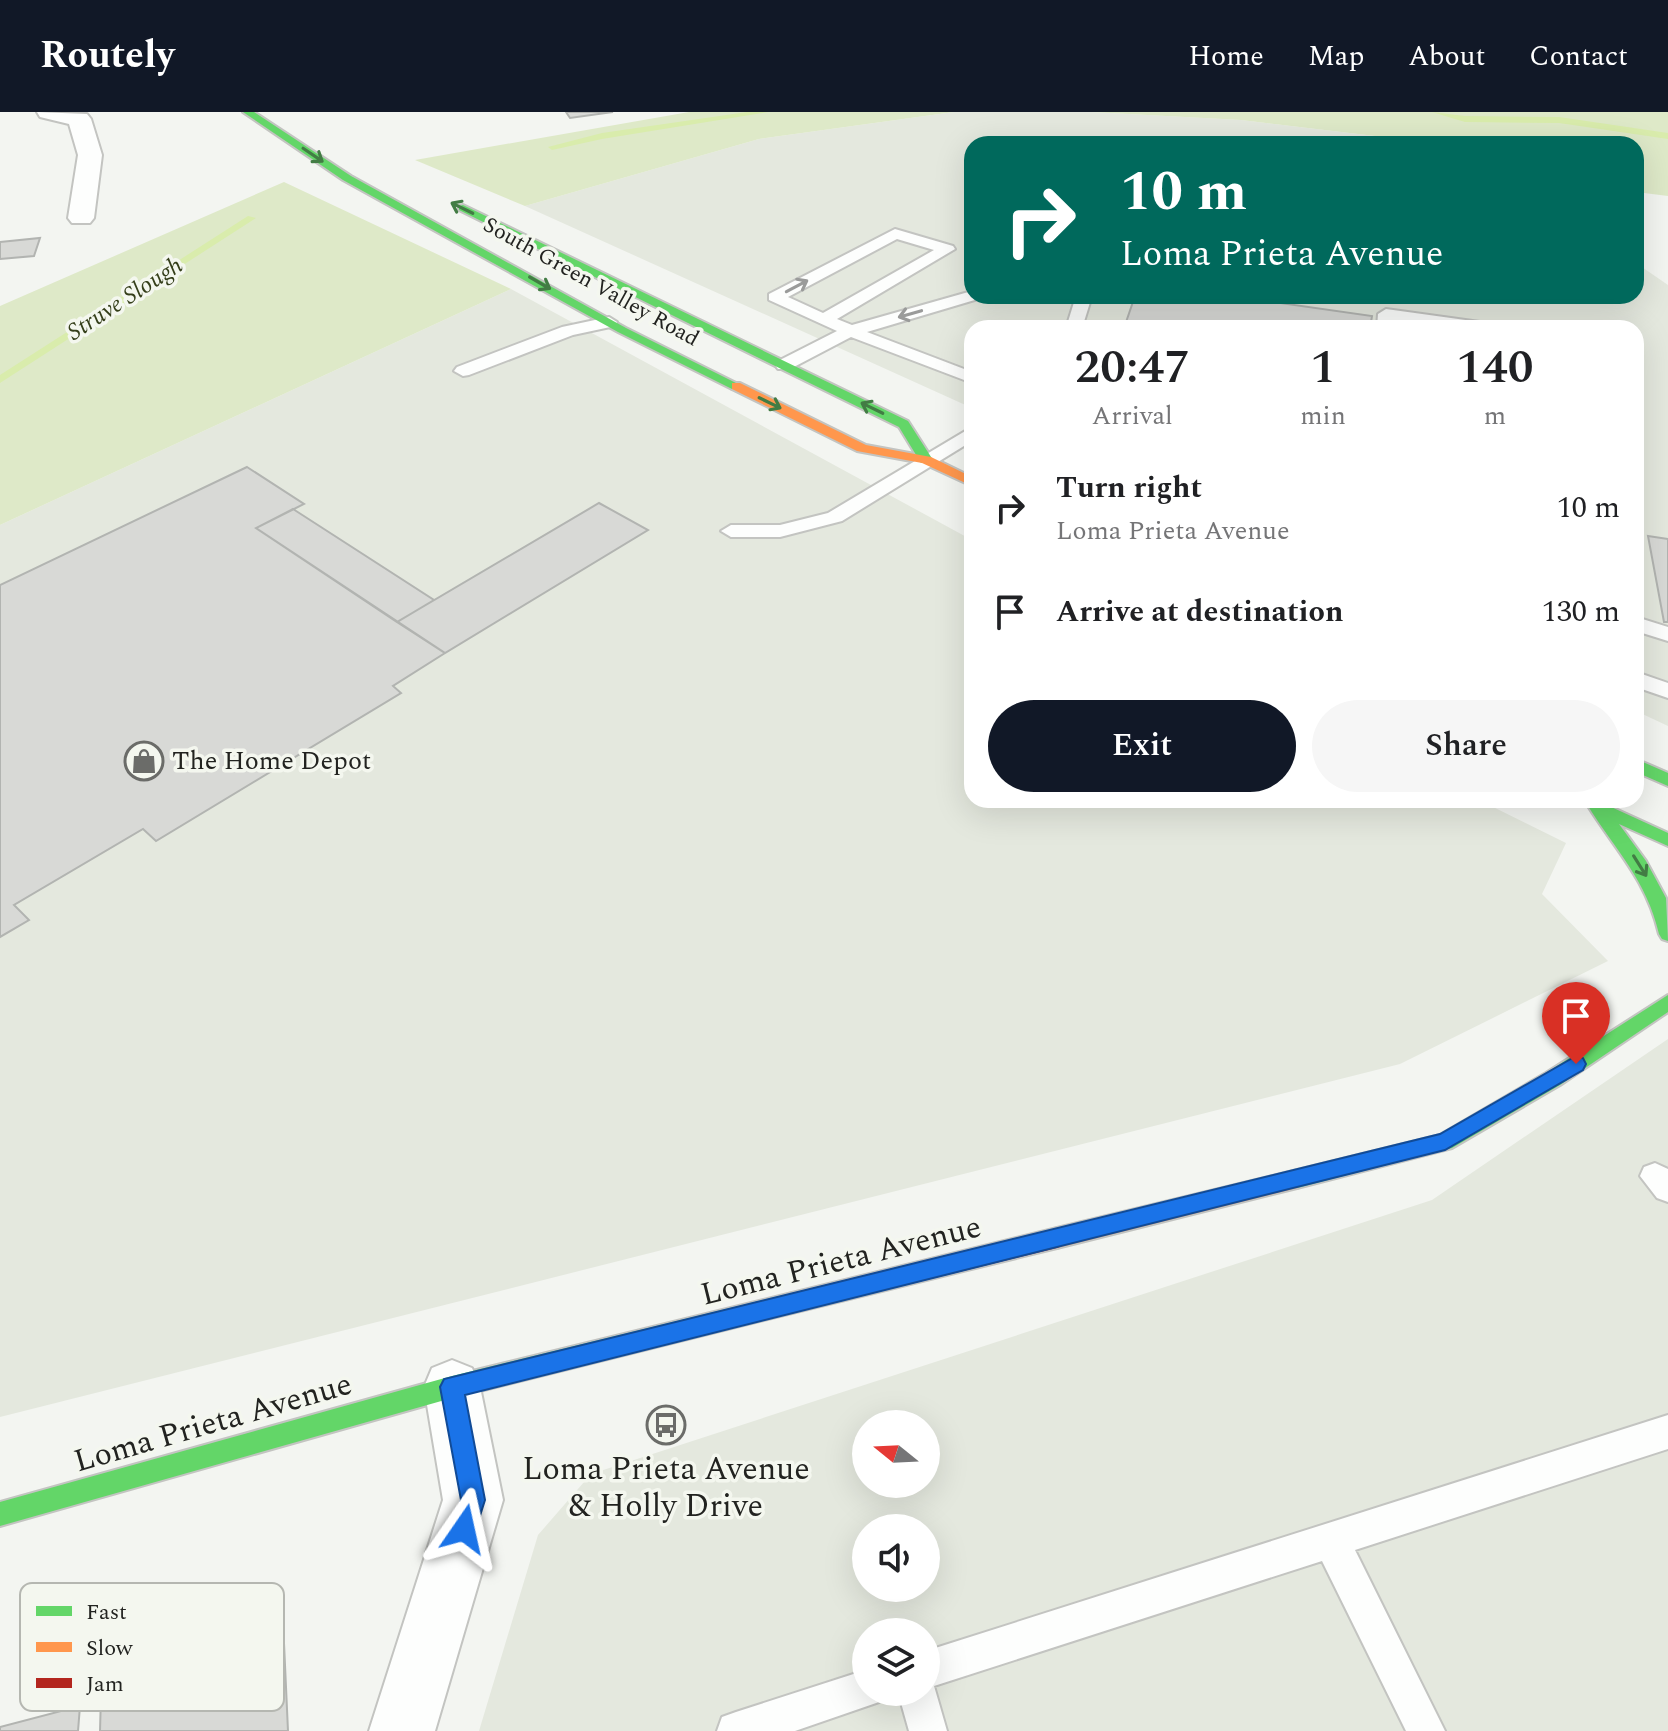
<!DOCTYPE html>
<style>
body{margin:0;font-family:Spectral,serif;background:#f6f6f6;color:#202124;height:100vh;display:flex;flex-direction:column;font-size:30px;white-space:nowrap}
*{box-sizing:border-box;margin:0}
p{font-size:26px;color:#757577}
.icon{flex:none;width:44px;height:44px;fill:none;stroke:currentColor;stroke-width:2;stroke-linecap:round;stroke-linejoin:round}
.map{position:relative;flex:1;overflow:hidden}
.details{position:absolute;left:964px;top:208px;width:680px;height:488px;display:flex;flex-direction:column;background:#fff;border-radius:24px;box-shadow:0 8px 32px #0002}
.details>*{flex:none}
.banner{position:absolute;left:964px;top:24px;width:680px;height:168px;border-radius:24px;box-shadow:0 8px 32px #0002;background:#00695c;color:#fff;overflow:hidden}
.needle{width:52px;rotate:288deg}
.fabs{position:absolute;left:852px;top:1298px;display:grid;gap:16px}
.fabs a{display:grid;place-items:center;width:88px;height:88px;border-radius:50%;background:#fff;box-shadow:0 8px 32px #0002;font-size:40px}
.pin{position:absolute;display:grid;place-items:center;width:68px;height:68px;color:#fff;margin:-82px -34px;border-radius:50% 50% 50% 0;rotate:-45deg;box-shadow:0 0 8px #0007}
.pin .icon{rotate:45deg}
.me{position:absolute;width:88px;margin:-44px;rotate:11deg;stroke-linejoin:round;filter:drop-shadow(0 0 6px #0008)}
.turn{display:flex;align-items:center;gap:28px;height:168px;padding:0 24px;font-size:36px}
.turn .icon{width:104px;height:104px;stroke-width:2.5}
.turn b{display:block;font-size:56px;line-height:68px}
.eta{display:flex;justify-content:space-evenly;align-items:center;height:136px;text-align:center}
.eta b{font-size:48px;font-weight:600;line-height:56px}
.cta{display:flex;gap:16px;margin-top:auto;padding:16px 24px}
.cta a{flex:1;height:92px;border-radius:48px;background:#111827;color:#fff;font-size:32px;font-weight:600;line-height:92px;text-align:center}
.cta a+a{background:#f6f6f6;color:#202124}
ul{padding:0;list-style:none}
li{display:flex;align-items:center;gap:24px;height:104px;padding:0 24px}
li div{flex:1}
li b{display:block;font-size:30px}
li em{font-style:normal}
header{display:flex;align-items:center;gap:48px;box-sizing:border-box;height:112px;padding:0 40px;background:#111827;color:#fff}
header strong{font-size:38px}
nav{display:flex;gap:44px;margin-inline-start:auto;font-size:28px}
.map>svg:first-child{display:block}
.built{fill:#e4e8de;fill-rule:evenodd}
.green{fill:#dee9c8}
.lines{fill:none;stroke-linecap:round;stroke-linejoin:round}
.stream{fill:#d9ecac;fill-rule:evenodd}
.building{fill:#d8d9d6;stroke:#b2b4b1;stroke-width:2}
.lane-casing{stroke:#c3c4c1;stroke-width:4}
.street-casing{stroke:#c3c4c1;stroke-width:4}
.fast-casing{stroke:#c3c4c1;stroke-width:4}
.slow-casing{stroke:#c3c4c1;stroke-width:4}
.jam-casing{stroke:#c3c4c1;stroke-width:4}
.lane{fill:#fdfefd;fill-rule:evenodd}
.street{fill:#fdfefd;fill-rule:evenodd}
.fast{fill:#63d668;fill-rule:evenodd}
.slow{fill:#ff974d;fill-rule:evenodd}
.jam{fill:#b3261e;fill-rule:evenodd}
.oneway{stroke:#427c44}
.oneway2{stroke:#9a9b9a}
.route{fill:#1a73e8;stroke:#114b97;stroke-width:2}
.labels{text-anchor:middle;dominant-baseline:central;stroke-width:7;stroke-linejoin:round;paint-order:stroke}
.far-street-label{font-size:22px;fill:#222320;stroke:#f4f7ef}
.far-water-label{font-size:24px;font-style:italic;fill:#353f1a;stroke:#f4f7ef}
.poi-label{font-size:26px;fill:#222320;stroke:#f4f7ef;text-anchor:start}
.near-street-label{font-size:32px;fill:#222320;stroke:#f4f7ef}
.near-poi-label{font-size:32px;fill:#222320;stroke:#f4f7ef}
.key{fill:#f4f7ef;stroke:#b5b7b1;stroke-width:2}
.key-label{font-size:22px;fill:#222320}
</style>
<header>
<strong>Routely</strong>
<nav><a>Home</a><a>Map</a><a>About</a><a>Contact</a></nav>
</header>
<div class="map">
<svg width="1668" height="1619" viewBox="0 0 1668 1619">
<rect width="100%" height="100%" fill="#f3f5f1"/>
<path class="built" d="M954,0H1091L1241,8L1442,32H972V184H1636V151L1668,173V614L1636,599V216H972V296L525,94L759,27Z
M511,177L972,428V688H1479L1566,731L1542,782L1608,849L1400,952L0,1305V413Z
M1668,927V1619H479L538,1423L591,1362L1432,1088ZM866,1312H926V1372H866ZM866,1416H926V1476H866ZM866,1520H926V1580H866Z"/>
<path class="green" d="M689,0H954L759,27L525,94L415,48Z
M1091,0H1668V84L1636,80V32H1442L1241,8Z
M284,70L511,177L0,413V194Z"/>
<g class="lines">
<path class="stream" d="M747,0H768L602,27L552,38L548,35L602,21Z
M1432,0L1465,4L1559,5L1668,21V27L1559,11L1465,10Z
M248,104L256,106L0,271V263Z"/>
</g>
<path class="building" d="M566,0H613L570,6Z
M40,126L34,144L0,147V130Z
M1135,184H1197L1234,189L1236,184H1282L1280,191L1372,204L1370,216H1124Z
M247,355L304,392L256,416L445,541L393,574L401,581L156,729L143,717L14,793L29,808L0,825V473Z
M599,391L648,418L445,541L397,510Z
M293,397L434,488L397,510L256,416Z
M1648,424L1668,427V510H1664Z
M284,1531L288,1619H100L101,1583L184,1558V1577L198,1573L197,1556Z
M80,1594L78,1619H0V1615Z"/>
<g class="lines">
<defs>
<path id="lane" d="M895,117L953,134L955,137L837,207L852,213L972,179V184H980L978,187L867,220L972,260V271L851,225L790,257H778L775,253L778,249L837,219L769,188V182ZM897,127L934,138L823,201L788,185Z
M1076,184H1092L1082,216H1066Z
M1386,197L1487,211L1495,216H1451L1394,208L1393,216H1377L1378,202Z
M609,205L617,210L615,214L573,223L469,263L463,264L454,259L457,255L562,215Z
M972,315V329L842,409L780,425H731L721,419L731,413H780L828,401Z
M1636,505L1668,515V529L1636,519Z
M1636,560L1668,571V586L1636,575Z
M1655,1051L1668,1057V1090L1657,1086L1640,1064L1644,1055Z
M1668,1303V1337L1355,1438L1445,1619H1406L1322,1449L934,1574L947,1619H909L898,1580H926V1539Z
M866,1558V1580H884L879,1590L795,1619H717L722,1605L736,1600Z"/>
<path id="street" d="M37,0L87,2L91,7L102,43L94,106L90,111H72L68,106L78,43L69,12L40,5Z
M452,1248L472,1256L480,1275L503,1388L435,1619H369L443,1388L424,1275L432,1256Z"/>
<path id="fast" d="M243,0H254L351,64L626,216L742,274L732,277L618,220L343,68Z
M463,93L908,309L933,348L921,351L899,315L459,98V94Z
M1636,647L1668,661V674L1636,660Z
M1596,688L1668,721V734L1619,712L1646,749L1666,786L1668,829L1662,827L1659,822C1646,767 1616,739 1588,694Z
M1668,883V900L1560,973L1452,1036L1297,1076L1290,1073L1287,1067L1290,1061L1297,1058L1440,1023L1546,961Z
M792,1181L800,1184L803,1191L800,1198L792,1201L452,1286L0,1414V1390L452,1264Z"/>
<path id="slow" d="M732,271H740L866,333L931,345L972,365V374L922,351L857,339L732,277Z
M1297,1058L1304,1061L1307,1067L1304,1073L1297,1076L1057,1136L1049,1133L1046,1126L1049,1119L1057,1116Z"/>
<path id="jam" d="M1057,1116L1065,1119L1068,1126L1065,1133L1057,1136L792,1201L784,1198L781,1191L784,1184L792,1181Z"/>
</defs>
<use href="#lane" class="lane-casing"/>
<use href="#street" class="street-casing"/>
<use href="#fast" class="fast-casing"/>
<use href="#slow" class="slow-casing"/>
<use href="#jam" class="jam-casing"/>
<use href="#lane" class="lane"/>
<use href="#street" class="street"/>
<use href="#fast" class="fast"/>
<use href="#slow" class="slow"/>
<use href="#jam" class="jam"/>
</g>
<defs><path id="oneway-shaft" d="M-6 0H5M1.5-3L5.5 0L1.5 3" fill="none" stroke-width="1.6" stroke-linecap="round" stroke-linejoin="round" transform="scale(2)"/></defs>
<g class="oneway">
<use href="#oneway-shaft" transform="translate(313 43) rotate(34)"/>
<use href="#oneway-shaft" transform="translate(462 96) rotate(-154)"/>
<use href="#oneway-shaft" transform="translate(540 171) rotate(30)"/>
<use href="#oneway-shaft" transform="translate(770 291) rotate(26)"/>
<use href="#oneway-shaft" transform="translate(872 296) rotate(-154)"/>
<use href="#oneway-shaft" transform="translate(1640 754) rotate(58)"/>
</g>
<g class="oneway2">
<use href="#oneway-shaft" transform="translate(797 174) rotate(-28)"/>
<use href="#oneway-shaft" transform="translate(910 202) rotate(164)"/>
</g>
<path class="route" d="M1576,944L1583,946L1586,952L1583,958L1445,1038L465,1283L485,1388L473,1426L464,1429L455,1426L452,1417L461,1388L440,1275L444,1267L1440,1022Z"/>
<defs>
<symbol id="shop-ring" viewBox="-11 -11 22 22"><circle r="9.5" fill="#f4f7ef" stroke="#6b6c69" stroke-width="1.5"/><path d="M-5-2.5h2.3a2.7 3.5 0 0 1 5.4 0H5L5.5 6h-11ZM-1.5-2.5h3a1.5 2.3 0 0 0-3 0Z" fill="#6b6c69"/></symbol>
<symbol id="bus-ring" viewBox="-11 -11 22 22"><circle r="9.5" fill="#f4f7ef" stroke="#6b6c69" stroke-width="1.5"/><path d="M-5-6H5V4H4V6H2V4H-2V6H-4V4H-5ZM-3.5-4V0h7V-4ZM-3.5 1.2v1.5H-2V1.2ZM2 1.2v1.5H3.5V1.2Z" fill="#6b6c69"/></symbol>
</defs>
<g fill-rule="evenodd">
<use href="#shop-ring" x="122" y="627" width="44" height="44"/>
<use href="#bus-ring" x="644" y="1291" width="44" height="44"/>
</g>
<g class="labels">
<g class="far-street-label">
<text transform="translate(591 170) rotate(29)">South Green Valley Road</text>
</g>
<g class="far-water-label">
<text transform="translate(125 187) rotate(-33)">Struve Slough</text>
</g>
<g class="poi-label">
<text x="172" y="649">The Home Depot</text>
</g>
<g class="near-street-label">
<text transform="translate(841 1149) rotate(-14)">Loma Prieta Avenue</text>
<text transform="translate(213 1311) rotate(-16)">Loma Prieta Avenue</text>
</g>
<g class="near-poi-label">
<text x="666" y="1357">Loma Prieta Avenue<tspan x="666" dy="37">&amp; Holly Drive</tspan></text>
</g>
</g>
<rect x="20" y="1471" width="264" height="128" rx="12" class="key"/>
<rect x="36" y="1494" width="36" height="10" fill="#63d668"/>
<rect x="36" y="1530" width="36" height="10" fill="#ff974d"/>
<rect x="36" y="1566" width="36" height="10" fill="#b3261e"/>
<g class="key-label">
<text x="86" y="1507">Fast</text>
<text x="86" y="1543">Slow</text>
<text x="86" y="1579">Jam</text>
</g>
</svg>
<div class="fabs">
<a><svg class="needle" viewBox="-14 -14 28 28"><path d="M0-13l5 13h-10z" fill="#e53935"/><path d="M0 13l5-13h-10z" fill="#757577"/></svg></a>
<a><svg class="icon" aria-label="sound" viewBox="0 0 24 24"><path d="M4 9h4l5-4v14l-5-4H4zM17 9q2 3 0 6"/></svg></a>
<a><svg class="icon" aria-label="layers" viewBox="0 0 24 24"><path d="M12 4l9 5-9 5-9-5zM3 14l9 5 9-5"/></svg></a>
</div>
<div class="pin" style="left:1576px;top:952px;background:#d93025"><svg class="icon" aria-label="arrive" viewBox="0 0 24 24"><path d="M6 21V4h12l-3 4 3 4H6"/></svg></div>
<svg class="me" style="left:464px;top:1417px" viewBox="-20 -20 40 40"><path d="M0-17L14 15 0 8-14 15z" fill="#1a73e8" stroke="#fff" stroke-width="4"/></svg>
<div class="banner">
<div class="turn"><svg class="icon" aria-label="right" viewBox="0 0 24 24"><path d="M7 20v-9h11M14 6l5 5-5 5"/></svg><div><b>10 m</b>Loma Prieta Avenue</div></div>
</div>
<section class="details">
<div class="eta">
<div><b>20:47</b><p>Arrival</p></div>
<div><b>1</b><p>min</p></div>
<div><b>140</b><p>m</p></div>
</div>
<ul>
<li><svg class="icon" aria-label="right" viewBox="0 0 24 24"><path d="M7 20v-9h11M14 6l5 5-5 5"/></svg><div><b>Turn right</b><p>Loma Prieta Avenue</p></div><em>10 m</em></li>
<li><svg class="icon" aria-label="arrive" viewBox="0 0 24 24"><path d="M6 21V4h12l-3 4 3 4H6"/></svg><div><b>Arrive at destination</b></div><em>130 m</em></li>
</ul>
<div class="cta"><a>Exit</a><a>Share</a></div>
</section>
</div>
